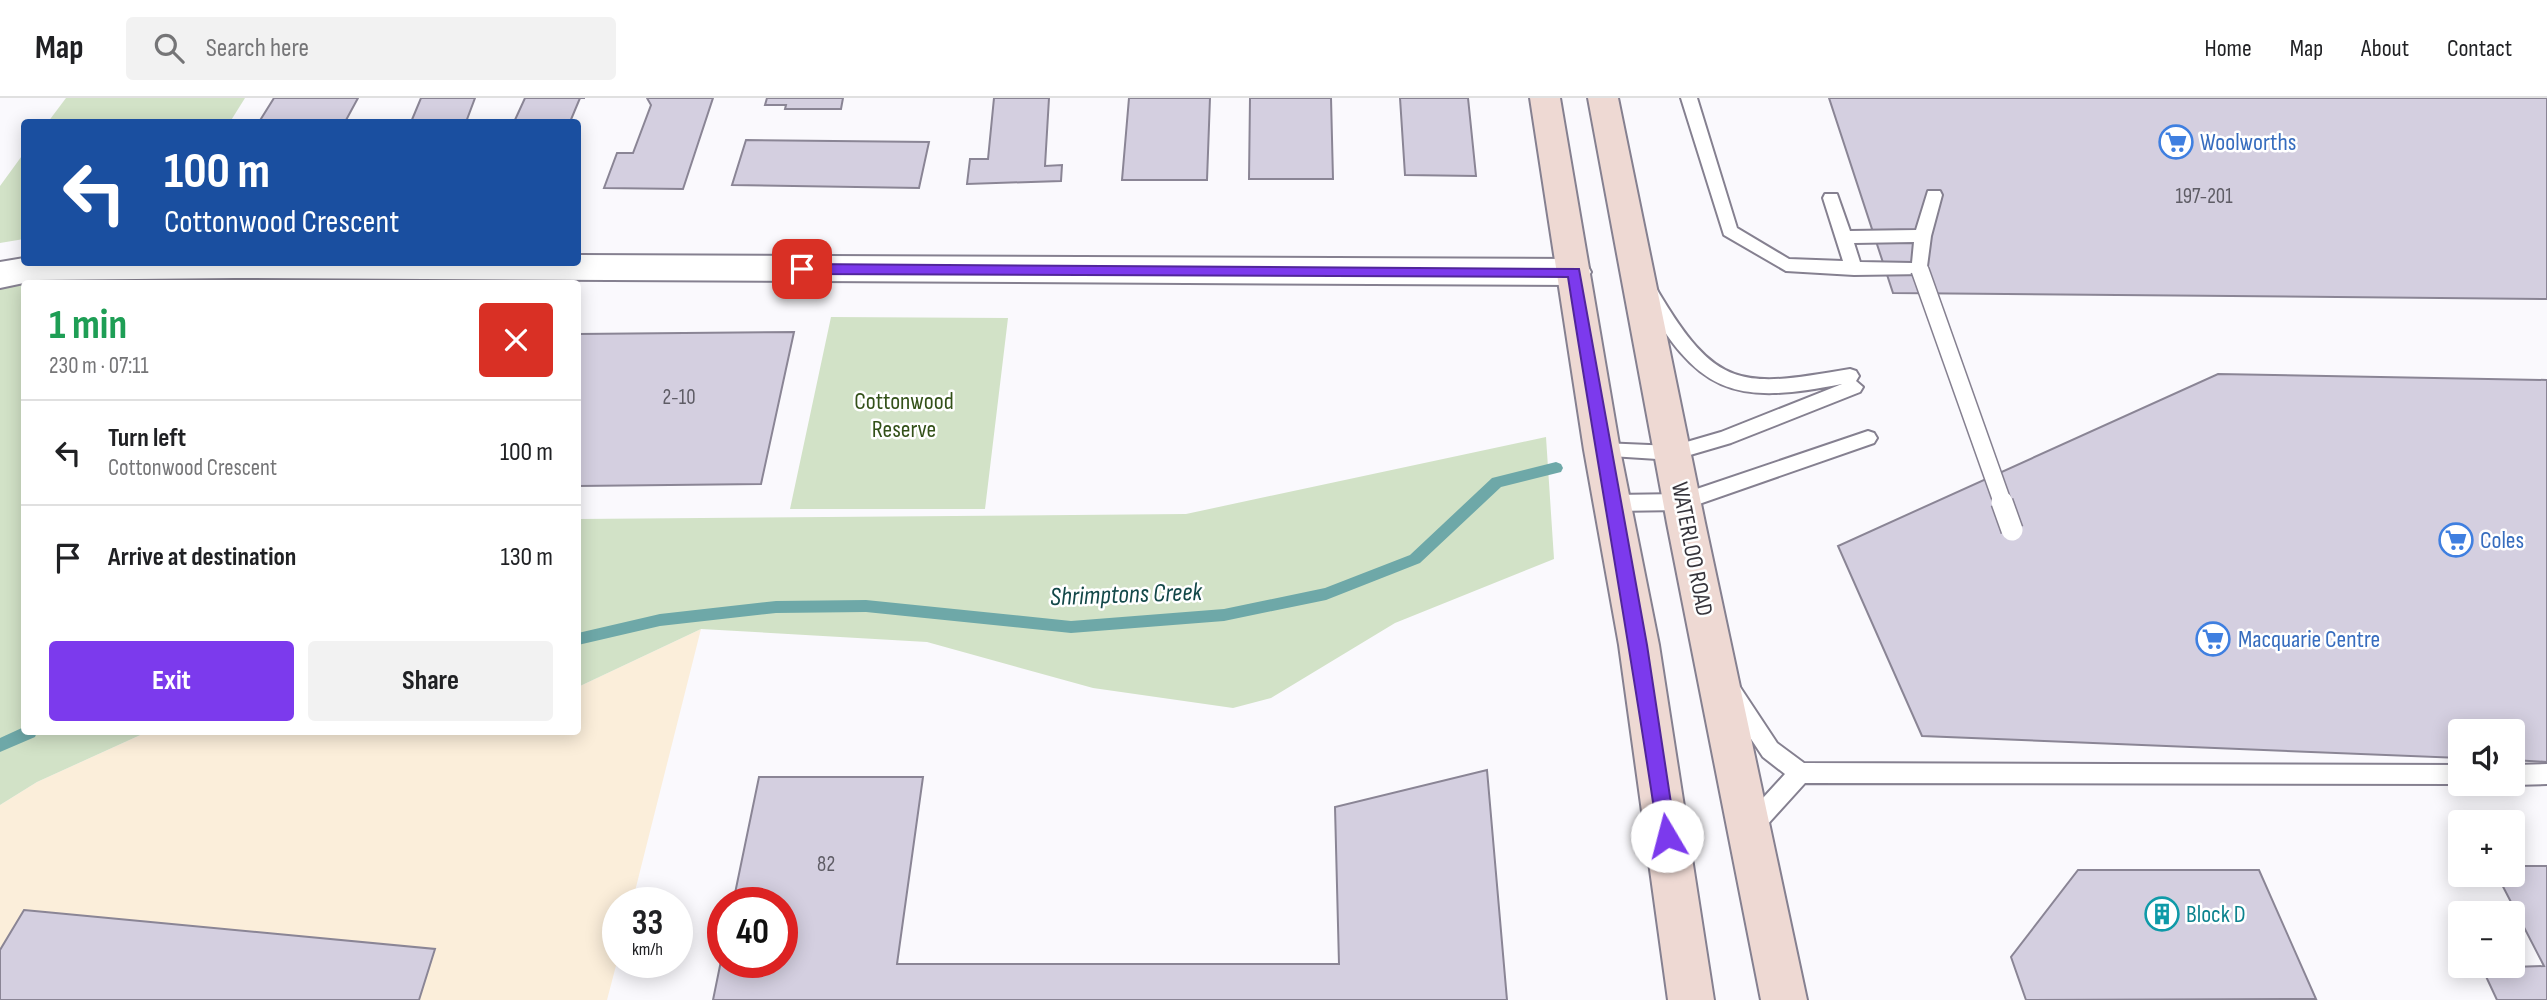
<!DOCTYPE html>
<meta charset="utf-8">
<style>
body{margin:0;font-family:"Sofia Sans Condensed",sans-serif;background:#f2f2f2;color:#202124;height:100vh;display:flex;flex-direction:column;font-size:26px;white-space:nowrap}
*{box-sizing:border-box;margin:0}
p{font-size:23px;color:#757577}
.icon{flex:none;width:38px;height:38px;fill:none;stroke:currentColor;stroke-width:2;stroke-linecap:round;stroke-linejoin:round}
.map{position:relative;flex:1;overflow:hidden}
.side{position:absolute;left:21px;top:182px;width:560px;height:455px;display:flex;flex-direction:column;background:#fff;border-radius:7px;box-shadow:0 4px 18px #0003}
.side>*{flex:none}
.top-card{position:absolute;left:21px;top:21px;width:560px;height:147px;border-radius:7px;box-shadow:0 4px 18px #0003;background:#1a4fa0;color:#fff;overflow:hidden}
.buttons{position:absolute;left:2448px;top:621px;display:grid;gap:14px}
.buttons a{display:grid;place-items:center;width:77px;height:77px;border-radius:7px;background:#fff;box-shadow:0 4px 18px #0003;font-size:35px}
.speed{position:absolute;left:602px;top:789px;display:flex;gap:14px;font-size:35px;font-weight:700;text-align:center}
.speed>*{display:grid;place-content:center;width:91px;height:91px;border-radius:50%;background:#fff;box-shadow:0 4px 18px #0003;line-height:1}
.speed small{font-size:18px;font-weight:400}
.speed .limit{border:10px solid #d22;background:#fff;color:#111}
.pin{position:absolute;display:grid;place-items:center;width:60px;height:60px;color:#fff;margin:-30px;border-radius:14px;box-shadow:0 4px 10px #0006}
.me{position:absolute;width:77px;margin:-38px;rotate:352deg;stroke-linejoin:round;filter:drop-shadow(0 0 5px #0008)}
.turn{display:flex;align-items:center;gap:24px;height:147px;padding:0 28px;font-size:32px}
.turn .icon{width:91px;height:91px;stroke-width:2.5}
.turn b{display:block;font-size:49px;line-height:60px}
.round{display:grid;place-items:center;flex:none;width:74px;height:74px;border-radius:7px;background:#f2f2f2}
.headline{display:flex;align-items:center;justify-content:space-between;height:119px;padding:0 28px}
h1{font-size:42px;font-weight:700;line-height:52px;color:#1e9e55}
.button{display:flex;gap:14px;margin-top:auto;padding:14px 28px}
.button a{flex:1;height:80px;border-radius:7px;background:#7c3aed;color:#fff;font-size:28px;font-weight:700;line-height:80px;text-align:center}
.button a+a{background:#f2f2f2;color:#202124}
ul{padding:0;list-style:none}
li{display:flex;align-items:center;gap:21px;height:105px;padding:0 28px;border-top:2px solid #e0e0e0}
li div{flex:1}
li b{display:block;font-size:26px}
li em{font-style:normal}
header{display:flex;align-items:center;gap:42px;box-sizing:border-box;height:98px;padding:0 35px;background:#fff;border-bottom:2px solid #e0e0e0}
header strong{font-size:33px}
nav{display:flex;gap:38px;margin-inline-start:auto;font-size:24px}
.search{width:490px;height:63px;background:#f2f2f2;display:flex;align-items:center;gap:18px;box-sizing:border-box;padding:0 24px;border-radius:7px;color:#757577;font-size:26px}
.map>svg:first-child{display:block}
.commercial{fill:#fbeeda}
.green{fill:#d2e2c7}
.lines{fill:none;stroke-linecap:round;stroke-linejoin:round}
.stream{fill:#6ea8a8;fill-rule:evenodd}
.building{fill:#d4cfe0;stroke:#8a8595;stroke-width:2}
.lane-casing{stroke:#858090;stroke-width:4}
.street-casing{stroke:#858090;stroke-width:4}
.secondary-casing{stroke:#858090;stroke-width:4}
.lane{fill:#fff;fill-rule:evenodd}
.street{fill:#fff;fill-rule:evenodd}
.secondary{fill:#eed9d3;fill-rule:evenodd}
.lane-bridge-far1-casing{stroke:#858090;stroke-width:20;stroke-linecap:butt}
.lane-bridge-casing{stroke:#858090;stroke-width:24;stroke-linecap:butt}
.lane-bridge-far1{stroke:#fff;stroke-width:17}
.lane-bridge{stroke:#fff;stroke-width:21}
.route{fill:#7c3aed;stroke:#51269a;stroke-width:2}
.labels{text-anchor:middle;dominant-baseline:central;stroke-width:5;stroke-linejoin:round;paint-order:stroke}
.number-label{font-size:21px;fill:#5e5c65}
.shop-label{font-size:24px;fill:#366cbe;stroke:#fff;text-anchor:start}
.park-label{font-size:24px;fill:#335119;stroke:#fff}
.street-label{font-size:24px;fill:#37353c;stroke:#fff}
.culture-label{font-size:24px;fill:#0d838f;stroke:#fff;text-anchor:start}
.water-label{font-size:26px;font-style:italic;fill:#134849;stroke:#fff}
</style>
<header>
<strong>Map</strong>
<div class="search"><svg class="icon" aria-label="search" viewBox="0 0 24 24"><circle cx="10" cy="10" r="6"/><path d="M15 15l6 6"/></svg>Search here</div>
<nav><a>Home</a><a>Map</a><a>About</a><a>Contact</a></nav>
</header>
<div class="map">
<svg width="2547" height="902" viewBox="0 0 2547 902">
<rect width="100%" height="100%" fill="#faf9fd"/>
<path class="commercial" d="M701,531L632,805H618V860L607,902H0V707L37,684L147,634H578V589Z"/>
<path class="green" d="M66,0H245L230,24H48Z
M24,55V141L0,145V88Z
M235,168L225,185L24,186V634H147L37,684L0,707V177Z
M831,219L1008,220L985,411H790Z
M1546,339L1554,461L1395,525L1271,600L1233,610L1093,590L927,544L701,531L578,589V421L1186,416Z"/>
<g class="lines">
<path class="stream" d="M1556,364L1561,366L1563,370L1561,374L1501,389L1420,465L1326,502L1224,523L1071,535L866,514L776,515L660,528L578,547V535L660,516L776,503L866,502L1071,523L1224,511L1325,490L1410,457L1492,380Z
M24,629V634H37L35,639L0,654V640Z"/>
</g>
<path class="building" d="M274,0H358L345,24H259Z
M421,0H475L466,24H411Z
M525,0H585H580L570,24H514Z
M647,0H713L683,91L604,90L617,55H633L651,7Z
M767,0H843L841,11H785L786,7H765Z
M994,0H1049L1045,68L1062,67L1061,83L967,86L970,61H988Z
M1129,0H1210L1207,82H1122Z
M1250,0H1331L1333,81H1249Z
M1400,0H1468L1476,78L1405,77Z
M1829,0H2547V201L1893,195Z
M746,42L929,44L919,90L732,87Z
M794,234L761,386L578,388V236Z
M2218,276L2547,282V664L2513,662V634H2460V660L1922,638L1838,448Z
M1487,672L1507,902H713L723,853V864H782V805H733L759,679H923L897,866H1339L1335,709Z
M2513,768H2547V902H2497L2482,870L2544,868L2497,777H2513Z
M2078,772H2259L2316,901L2026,902L2011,859Z
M24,812L435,851L419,902H0V852Z"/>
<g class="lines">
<defs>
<path id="lane" d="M1681,0H1697L1737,130L1789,161L1843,163L1823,100L1825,96H1837L1850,133L1916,132L1928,93H1940L1942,97L1931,138L1926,176L1854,177L1786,173L1724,137ZM1914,144L1912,165L1860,164L1854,145Z
M1650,189L1656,190C1716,292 1740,290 1850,271L1856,273L1859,278L1856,283L1863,289L1860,294L1731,345L1673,362L1595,357L1593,352L1595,347L1602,345L1673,348L1721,334L1842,286C1732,308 1697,295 1641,195L1644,190Z
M1868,333L1874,335L1877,340L1874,345L1682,412L1613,413L1606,411L1604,405L1606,399L1613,397L1682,396Z
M1733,587L1740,589L1777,645L1804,665L2460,667L2462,686L1805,685L1757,738L1749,741L1741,738L1738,731L1741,724L1785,676L1763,659L1726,603L1723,596L1726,589Z
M2547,666V686L2513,687L2511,686H2513V667Z"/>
<path id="street" d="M578,157L1574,161L1586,165L1591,174L1586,183L1574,187L235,180L38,182L0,190V164L24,160V164H578Z"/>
<path id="secondary" d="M1530,0H1560L1620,352L1659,547L1714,902H1668L1619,547L1584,352Z
M1588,0H1618L1705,425L1807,902H1761L1667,425Z"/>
</defs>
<use href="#lane" class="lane-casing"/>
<use href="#street" class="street-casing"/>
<use href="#secondary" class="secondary-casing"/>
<use href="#lane" class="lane"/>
<use href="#street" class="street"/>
<use href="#secondary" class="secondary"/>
<defs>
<path id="lane-bridge-far1" d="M1920,172L2003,406"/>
<path id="lane-bridge" d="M2002,404L2012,432"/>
</defs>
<use href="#lane-bridge-far1" class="lane-bridge-far1-casing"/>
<use href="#lane-bridge" class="lane-bridge-casing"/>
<use href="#lane-bridge-far1" class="lane-bridge-far1"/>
<use href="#lane-bridge" class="lane-bridge"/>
</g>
<path class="route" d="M802,166L1579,171L1647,547L1676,738L1673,744L1667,747L1661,744L1658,738C1631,551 1597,366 1568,179L802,176L795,171Z"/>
<defs>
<symbol id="supermarket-ring" viewBox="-11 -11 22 22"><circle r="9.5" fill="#fff" stroke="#3f7fe0" stroke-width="1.5"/><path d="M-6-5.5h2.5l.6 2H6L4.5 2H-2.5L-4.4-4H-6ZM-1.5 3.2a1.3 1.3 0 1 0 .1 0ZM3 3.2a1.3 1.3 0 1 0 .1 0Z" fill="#3f7fe0"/></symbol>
<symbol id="building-ring" viewBox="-11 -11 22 22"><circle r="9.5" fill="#fff" stroke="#0f9aa8" stroke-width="1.5"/><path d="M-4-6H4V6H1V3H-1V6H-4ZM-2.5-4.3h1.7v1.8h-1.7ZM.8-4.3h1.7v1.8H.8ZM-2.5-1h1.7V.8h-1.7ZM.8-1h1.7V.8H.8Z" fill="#0f9aa8"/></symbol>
</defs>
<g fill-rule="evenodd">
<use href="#supermarket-ring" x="2157" y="25" width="38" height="38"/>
<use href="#supermarket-ring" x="2437" y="423" width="38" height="38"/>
<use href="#supermarket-ring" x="2194" y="522" width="38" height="38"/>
<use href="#building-ring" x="2143" y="797" width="38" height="38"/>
</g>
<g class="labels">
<g class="number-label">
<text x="2204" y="98">197-201</text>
<text x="679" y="299">2-10</text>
<text x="826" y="766">82</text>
</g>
<g class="shop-label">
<text x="2200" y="44">Woolworths</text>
<text x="2480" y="442">Coles</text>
<text x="2238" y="541">Macquarie Centre</text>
</g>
<g class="park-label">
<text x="904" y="303">Cottonwood<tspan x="904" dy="28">Reserve</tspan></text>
</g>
<g class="street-label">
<text transform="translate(1692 451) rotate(79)">WATERLOO ROAD</text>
</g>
<g class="culture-label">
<text x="2186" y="816">Block D</text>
</g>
<g class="water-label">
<text transform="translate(1126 497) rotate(-2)">Shrimptons Creek</text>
</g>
</g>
</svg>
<div class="buttons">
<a><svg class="icon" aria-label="sound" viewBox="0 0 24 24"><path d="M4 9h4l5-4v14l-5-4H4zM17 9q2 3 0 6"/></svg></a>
<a>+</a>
<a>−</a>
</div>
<div class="speed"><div>33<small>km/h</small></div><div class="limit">40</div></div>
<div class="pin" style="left:802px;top:171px;background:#d93025"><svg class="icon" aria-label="arrive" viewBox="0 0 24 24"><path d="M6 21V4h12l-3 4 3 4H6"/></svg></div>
<svg class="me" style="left:1667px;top:738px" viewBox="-20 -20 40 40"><circle r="19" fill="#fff"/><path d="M0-13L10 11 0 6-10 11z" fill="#7c3aed"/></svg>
<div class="top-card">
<div class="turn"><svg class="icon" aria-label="left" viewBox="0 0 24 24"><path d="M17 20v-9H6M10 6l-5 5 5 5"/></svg><div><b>100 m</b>Cottonwood Crescent</div></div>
</div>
<section class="side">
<div class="headline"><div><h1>1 min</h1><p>230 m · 07:11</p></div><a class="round" style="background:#d93025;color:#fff"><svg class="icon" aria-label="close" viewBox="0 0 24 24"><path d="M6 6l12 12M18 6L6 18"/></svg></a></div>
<ul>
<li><svg class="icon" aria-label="left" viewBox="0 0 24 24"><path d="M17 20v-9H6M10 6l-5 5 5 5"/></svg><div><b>Turn left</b><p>Cottonwood Crescent</p></div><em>100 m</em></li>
<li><svg class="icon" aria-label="arrive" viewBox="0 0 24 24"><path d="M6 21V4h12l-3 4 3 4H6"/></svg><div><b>Arrive at destination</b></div><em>130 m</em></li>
</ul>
<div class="button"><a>Exit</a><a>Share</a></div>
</section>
</div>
